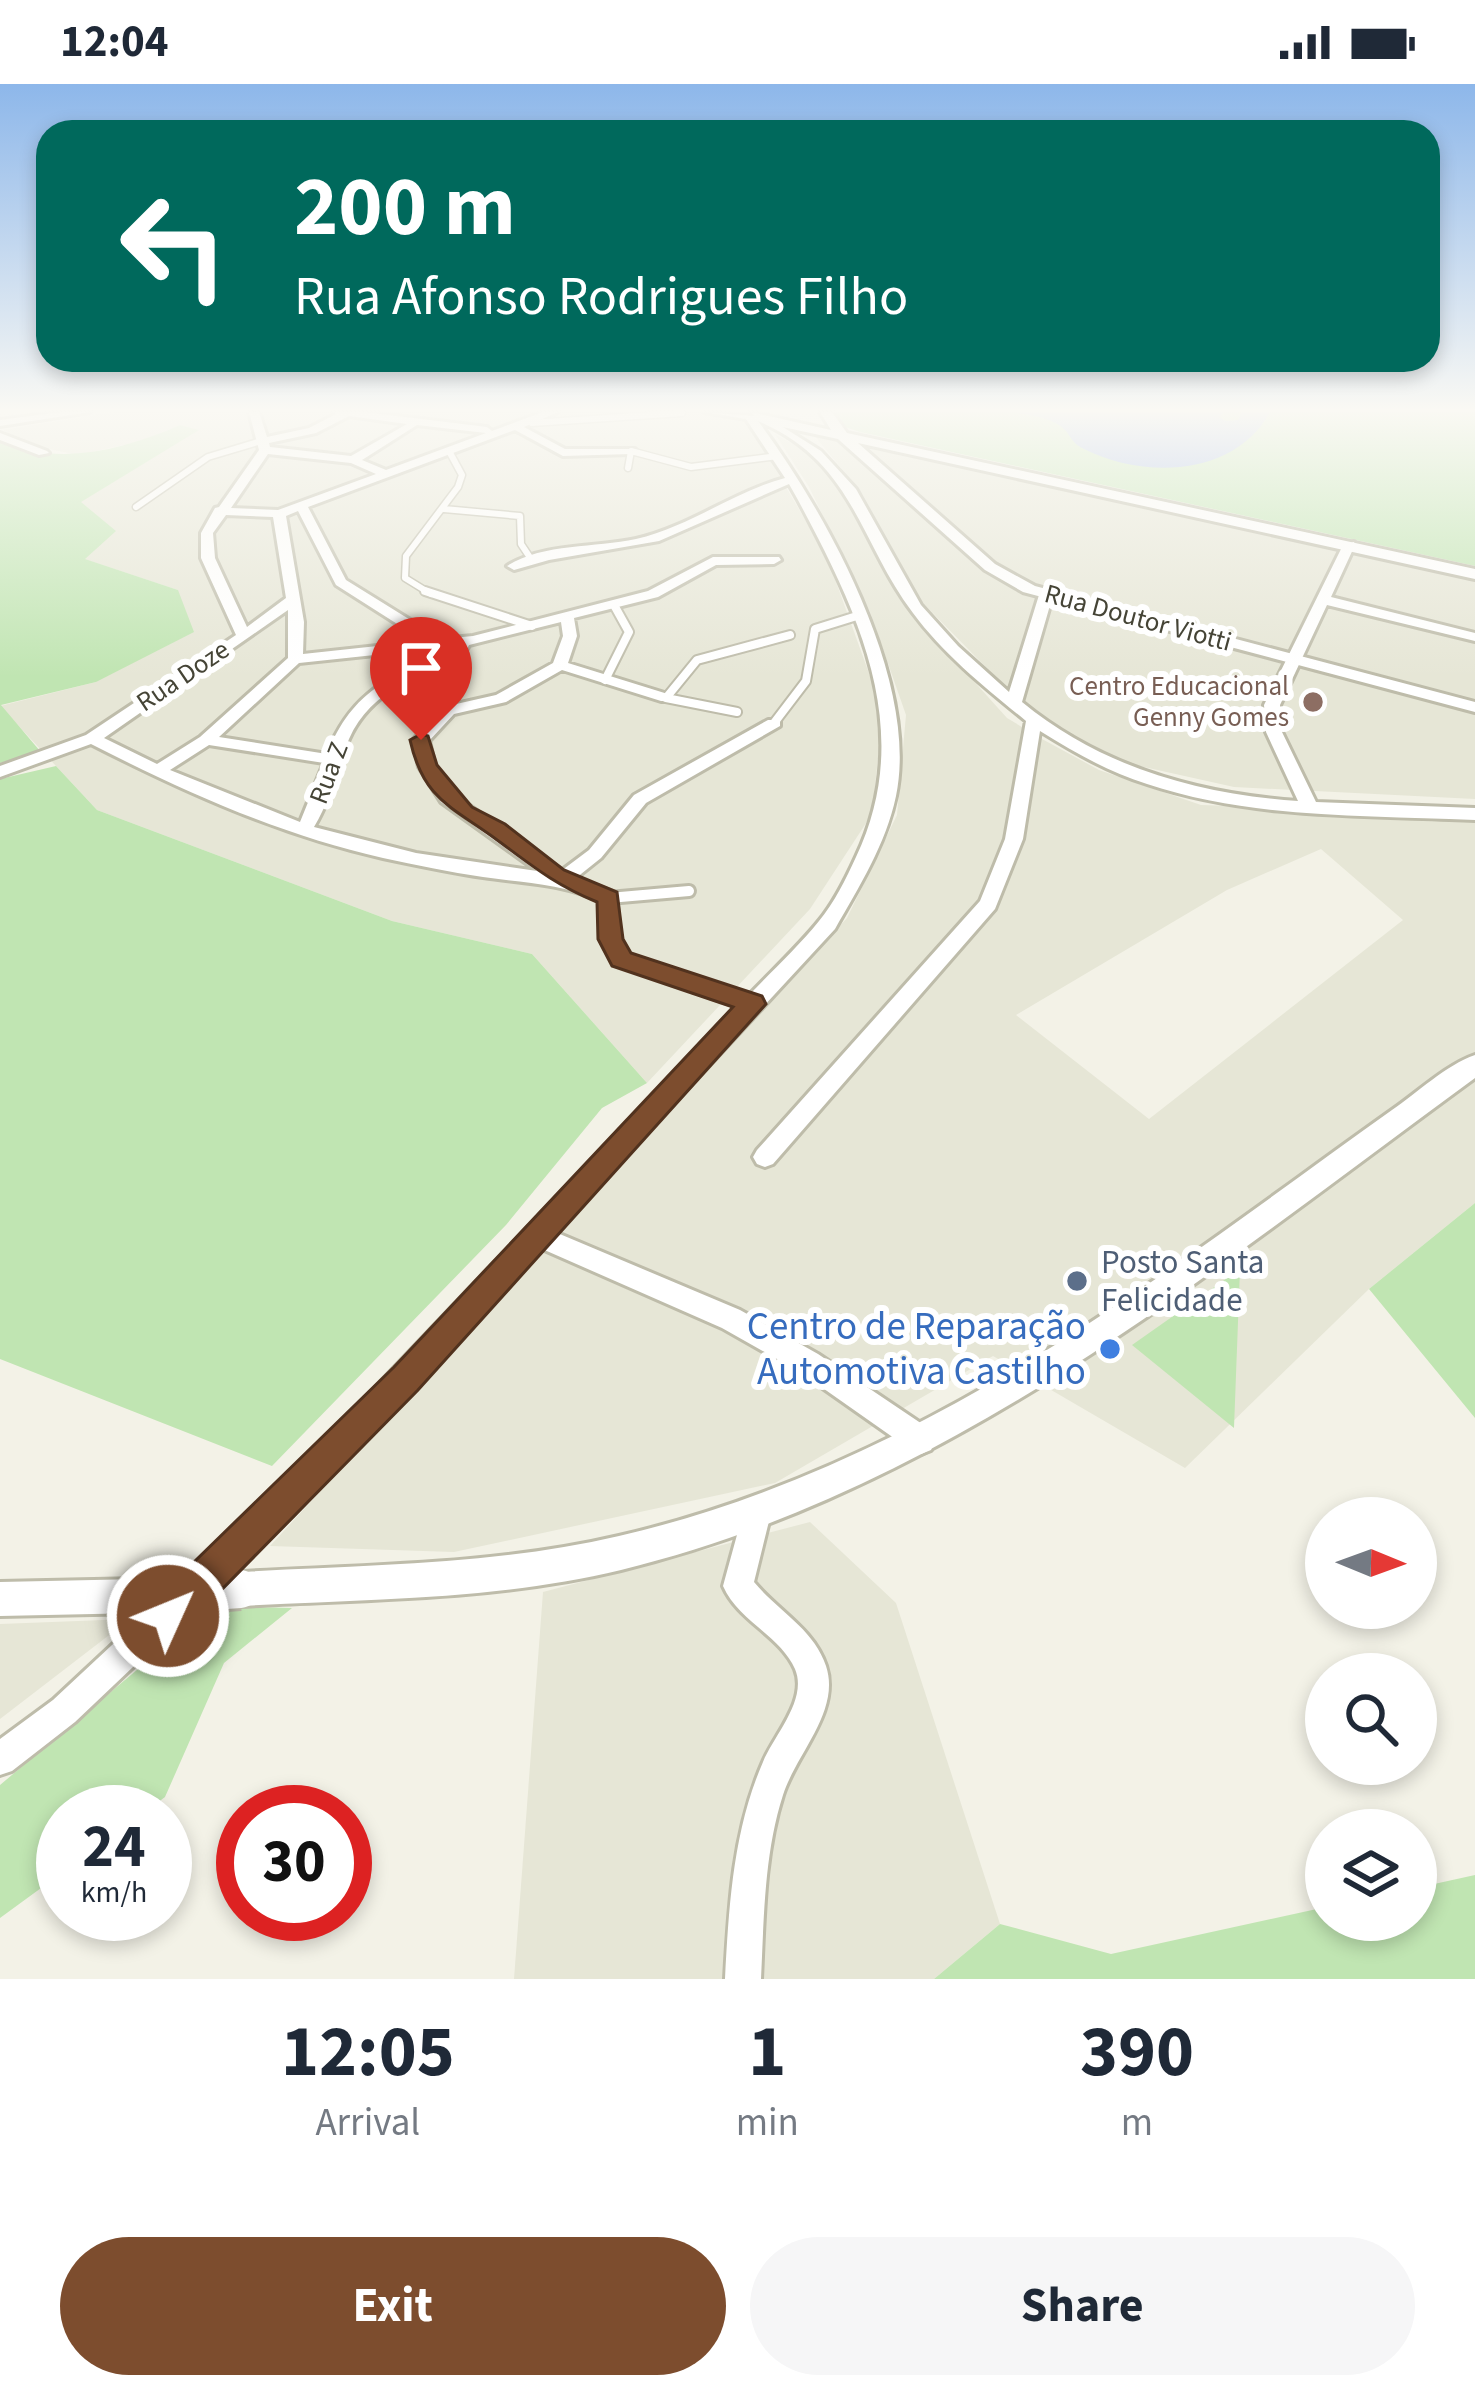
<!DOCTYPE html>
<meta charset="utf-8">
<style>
body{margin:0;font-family:"Source Sans 3",sans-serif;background:#f6f6f7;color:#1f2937;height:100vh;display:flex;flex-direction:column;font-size:45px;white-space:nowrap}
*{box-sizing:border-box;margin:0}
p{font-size:39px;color:#747a83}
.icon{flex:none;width:66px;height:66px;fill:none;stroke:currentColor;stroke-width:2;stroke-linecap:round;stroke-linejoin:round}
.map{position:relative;height:1895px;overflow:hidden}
.panel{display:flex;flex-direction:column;background:#fff;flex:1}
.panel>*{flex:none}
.hud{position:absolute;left:36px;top:36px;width:1404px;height:252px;border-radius:36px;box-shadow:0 6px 18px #0003;background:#00695c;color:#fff;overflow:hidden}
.needle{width:78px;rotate:91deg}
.fabs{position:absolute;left:1305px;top:1413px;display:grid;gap:24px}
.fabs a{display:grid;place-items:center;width:132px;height:132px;border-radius:50%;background:#fff;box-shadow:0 6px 18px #0003;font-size:60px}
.speed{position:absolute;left:36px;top:1701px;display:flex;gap:24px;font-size:60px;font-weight:700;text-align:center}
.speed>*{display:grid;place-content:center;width:156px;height:156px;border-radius:50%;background:#fff;box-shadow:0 6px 18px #0003;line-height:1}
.speed small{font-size:30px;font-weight:400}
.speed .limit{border:18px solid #d22;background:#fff;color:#111}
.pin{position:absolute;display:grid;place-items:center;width:102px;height:102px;color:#fff;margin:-123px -51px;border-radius:50% 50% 50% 0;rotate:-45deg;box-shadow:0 0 12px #0007}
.pin .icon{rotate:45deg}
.me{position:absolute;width:132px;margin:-66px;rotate:46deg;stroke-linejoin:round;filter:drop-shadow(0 0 9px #0008)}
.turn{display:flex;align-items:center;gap:42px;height:252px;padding:0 60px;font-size:54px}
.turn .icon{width:156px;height:156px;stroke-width:2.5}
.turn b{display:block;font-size:84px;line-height:102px}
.eta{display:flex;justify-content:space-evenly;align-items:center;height:204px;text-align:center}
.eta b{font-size:72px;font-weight:700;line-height:84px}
.primary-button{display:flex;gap:24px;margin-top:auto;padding:24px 60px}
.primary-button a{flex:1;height:138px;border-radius:72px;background:#7d4d2e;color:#fff;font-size:48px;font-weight:700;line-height:138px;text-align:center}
.primary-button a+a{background:#f6f6f7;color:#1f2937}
.status{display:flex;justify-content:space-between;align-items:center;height:84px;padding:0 60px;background:#fff;direction:ltr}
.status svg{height:33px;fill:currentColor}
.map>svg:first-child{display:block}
.residential{fill:#e6e6d6;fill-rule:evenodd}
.green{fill:#c0e5b2}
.water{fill:#a6bcec}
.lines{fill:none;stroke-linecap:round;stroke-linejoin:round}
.service-far2-casing{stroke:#bebcaa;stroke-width:9}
.service-far1-casing{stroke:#bebcaa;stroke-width:12}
.service-casing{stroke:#bebcaa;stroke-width:16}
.minor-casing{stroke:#bebcaa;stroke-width:6}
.tertiary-casing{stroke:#bebcaa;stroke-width:6}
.service-far2{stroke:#fff;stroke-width:6}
.service-far1{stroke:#fff;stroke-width:8}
.service{stroke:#fff;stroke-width:10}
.minor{fill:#fff;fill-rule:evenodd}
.tertiary{fill:#fff;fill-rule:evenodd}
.tertiary-bridge-casing{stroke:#bebcaa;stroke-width:44;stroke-linecap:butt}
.tertiary-bridge{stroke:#fff;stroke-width:38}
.route{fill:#7d4d2e;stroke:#51321e;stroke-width:3}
.education-dot{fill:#8d6e63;stroke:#fff;stroke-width:4.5}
.service-dot{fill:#5c6f8a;stroke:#fff;stroke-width:4.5}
.shop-dot{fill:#3f7fe0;stroke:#fff;stroke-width:4.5}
.labels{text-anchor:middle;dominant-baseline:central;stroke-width:12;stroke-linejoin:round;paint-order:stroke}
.far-street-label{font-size:27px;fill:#454436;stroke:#fff}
.far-education-label{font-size:27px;fill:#785e54;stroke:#fff;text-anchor:end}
.service-label{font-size:33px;fill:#4e5e75;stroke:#fff;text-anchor:start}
.near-shop-label{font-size:39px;fill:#366cbe;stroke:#fff;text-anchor:end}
</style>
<div class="status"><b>12:04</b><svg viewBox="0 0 49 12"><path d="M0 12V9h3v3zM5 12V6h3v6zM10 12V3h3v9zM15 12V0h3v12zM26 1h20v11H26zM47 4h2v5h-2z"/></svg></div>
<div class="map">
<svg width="1475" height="1895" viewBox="0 0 1475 1895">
<rect width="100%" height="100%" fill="#f3f2e7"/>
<path class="residential" d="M114,328H742L827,473L883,628L872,730L810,825L647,999L532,870L392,837L97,726L0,622L96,598L178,506L84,475L80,418L198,346L180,341L142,357L78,371L25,360L3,346Z
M809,345L1475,492V715L1234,703L1135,681L1082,658L1017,615L916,512L863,411Z
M775,350L811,370L842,404L898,513L1007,634L1042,655L1099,686L1201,721L1475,730V1119L1369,1205L1185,1384L993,1272L775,1399L454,1468L270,1462L847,834L897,731L906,631L870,528L809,403ZM1321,765L1403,836L1149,1035L1016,931L1227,806Z
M810,1438L896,1519L1000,1840L934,1895H514L543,1508Z
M130,1535L0,1635V1540Z"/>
<path class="green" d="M832,328H1475V482L860,348L839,341Z
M180,341L199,346L81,418L116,447L85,475L178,506L194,548L96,598L1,621L40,667L0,679V359C63,381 120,367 180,341Z
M56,682L97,726L392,837L532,870L647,999L602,1024L506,1141L272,1382L0,1275V695Z
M1475,1119V1334L1369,1205Z
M1240,1185L1234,1344L1132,1261Z
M213,1522L292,1524L224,1579L165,1713L145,1728H63V1788L0,1834V1701Z
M1475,1791V1895H934L1000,1840L1111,1870L1326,1823V1836H1416V1804Z"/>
<path class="water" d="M1012,328H1224L1219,333L1226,337L1238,336L1242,328H1270C1235,392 1146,396 1084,365C1073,360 1071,353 1066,347C1054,333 1029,331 1012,328Z"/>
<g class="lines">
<defs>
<path id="service-far2" d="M532,339L682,329
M628,384L631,367L691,383L778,372
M136,423L208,373L261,357
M444,425L520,432L521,460L531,475
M431,510L405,494L406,472L458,403L462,391L449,367"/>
<path id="service-far1" d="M425,507L532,542
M605,596L629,548L614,521
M737,628L666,614L697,576L790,551
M774,639L806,597L815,545L860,531"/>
<path id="service" d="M609,814L689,807"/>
<path id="minor" d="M61,328H90L0,342V336Z
M249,328H259L267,353L309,344L336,330L334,328H364L487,343L492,347L543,328H558L524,343L565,365H635L637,367L631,370L563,372L515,346L308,423L346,496L441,555L473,552L648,507L713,473H779L781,476L774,480L716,481L658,513L574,534L577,552L568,579L671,611V617H661L562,586L506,618L454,630L429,657L435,683L453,710L561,787L589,766L634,711L768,636H780V642L646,719L601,774L576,794L616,809L620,855L628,870L749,911C772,887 798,863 819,837C834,819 846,795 856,773C916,647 859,530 798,416L789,400L659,457L549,476L514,486L507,482C543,459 595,464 636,455C689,443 733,408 785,394L746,335L704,328L767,333L821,367L856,405L921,521L958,562L1009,608L1039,511L1051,508L1053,511L1022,618C1101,683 1197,710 1298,717L1266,648L1264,621L1343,461L1354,458L1355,461L1331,513L1475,549V557L1327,521L1280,621L1282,648L1316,718L1475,724V736C1366,731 1251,735 1147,700C1108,688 1074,668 1040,647L1023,755L995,825L773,1080L765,1083L757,1080L753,1073L757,1066L980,817L1005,755L1026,637C988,606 944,571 913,529C858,456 854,378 758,337C824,425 920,596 896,712C886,760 859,803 835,845L555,1148L740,1226L818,1270L931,1346L935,1356L931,1366L921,1370L911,1366L800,1288L722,1244L540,1164L293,1431L75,1638L12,1687L0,1691V1655L53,1616L273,1411L738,923L614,880L600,855V817C562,799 523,799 483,793C449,788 416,781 383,774C280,751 183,707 91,660L0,693V682L86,651L236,551L201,474V449L215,424L219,423L259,366ZM349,332L407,340L351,372L270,363L269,359L316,349ZM417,341L486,349L386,386L362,376ZM268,370L351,379L376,390L278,426L231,424ZM298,427L336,501L424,557L303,570L304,538L286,432ZM226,431L273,433L286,514L247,543L215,474L213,449ZM288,526V574L200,653L157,680L104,654ZM561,538L563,552L553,579L496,611L443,623L413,656L419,683L441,718L537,787L416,769L314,743C331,715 337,684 349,655C371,605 423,590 467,565L469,561ZM450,563C393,593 352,605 327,670L219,653L299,579ZM209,661L324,679L300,738L170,686Z
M0,349L47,367L49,369L39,371L0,356Z
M757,1415L767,1419L771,1429L754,1498C778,1527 814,1545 826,1582C841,1627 796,1670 783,1711C764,1770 764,1834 761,1895H725C729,1821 733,1747 763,1678C774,1651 808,1616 795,1585C780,1551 738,1537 723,1502L743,1429L747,1419Z"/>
<path id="tertiary" d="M751,328L831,346L820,328H832L847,349L1475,485V495L858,359L995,480L1035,502L1475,618V628L1023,508L985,486L838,355L760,338Z
M1475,971V994C1208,1189 949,1406 621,1486C497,1516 366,1515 240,1522L228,1517L223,1505L228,1493L240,1488C366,1481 496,1481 619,1452C818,1406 996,1305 1163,1190C1240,1137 1316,1080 1392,1026C1417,1009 1446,981 1475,971Z
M140,1495L152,1500L157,1512L152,1524L140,1529L0,1532V1498Z"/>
</defs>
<use href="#service-far2" class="service-far2-casing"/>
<use href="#service-far1" class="service-far1-casing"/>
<use href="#service" class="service-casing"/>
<use href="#minor" class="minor-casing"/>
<use href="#tertiary" class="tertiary-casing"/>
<use href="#service-far2" class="service-far2"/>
<use href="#service-far1" class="service-far1"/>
<use href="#service" class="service"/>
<use href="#minor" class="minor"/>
<use href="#tertiary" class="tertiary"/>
<defs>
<path id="tertiary-bridge" d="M140,1512L240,1505"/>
</defs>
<use href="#tertiary-bridge" class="tertiary-bridge-casing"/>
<use href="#tertiary-bridge" class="tertiary-bridge"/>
</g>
<linearGradient id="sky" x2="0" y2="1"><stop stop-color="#8db7ea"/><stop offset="0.55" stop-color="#faf9f4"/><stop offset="1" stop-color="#faf9f4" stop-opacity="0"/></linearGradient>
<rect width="1475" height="593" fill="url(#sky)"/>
<path class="route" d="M421,650L428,652L437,681L472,723L505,740L564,786L617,808L623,855L631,869L762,912L766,920L418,1306L182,1546L168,1551L154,1546L148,1532L154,1517L394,1283L733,923L612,882L598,855L597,818C553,800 530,780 493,753C450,722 423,714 410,656Z"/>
<circle class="education-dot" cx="1313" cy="618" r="12"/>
<circle class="service-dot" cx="1077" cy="1197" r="12"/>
<circle class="shop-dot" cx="1110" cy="1265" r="12"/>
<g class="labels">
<g class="far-street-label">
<text transform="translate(1138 534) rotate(15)">Rua Doutor Viotti</text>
<text transform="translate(183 592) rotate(-34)">Rua Doze</text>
<text transform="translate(329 689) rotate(-69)">Rua Z</text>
</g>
<g class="far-education-label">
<text x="1289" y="602">Centro Educacional<tspan x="1289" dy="31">Genny Gomes</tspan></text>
</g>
<g class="service-label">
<text x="1101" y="1178">Posto Santa<tspan x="1101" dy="38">Felicidade</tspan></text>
</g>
<g class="near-shop-label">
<text x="1086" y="1243">Centro de Reparação<tspan x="1086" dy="45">Automotiva Castilho</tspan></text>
</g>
</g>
</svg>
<div class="fabs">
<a><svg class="needle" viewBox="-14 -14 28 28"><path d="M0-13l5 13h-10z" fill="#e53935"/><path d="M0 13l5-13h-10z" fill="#747a83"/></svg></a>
<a><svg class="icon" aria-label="search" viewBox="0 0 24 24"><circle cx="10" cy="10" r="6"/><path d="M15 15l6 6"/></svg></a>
<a><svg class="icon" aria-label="layers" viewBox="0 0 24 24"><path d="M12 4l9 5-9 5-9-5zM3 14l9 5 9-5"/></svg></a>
</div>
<div class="speed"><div>24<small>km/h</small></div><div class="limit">30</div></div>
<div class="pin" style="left:421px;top:656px;background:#d93025"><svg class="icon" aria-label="arrive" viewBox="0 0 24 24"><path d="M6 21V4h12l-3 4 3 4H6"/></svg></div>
<svg class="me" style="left:168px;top:1532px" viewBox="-20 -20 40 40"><circle r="17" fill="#7d4d2e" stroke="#fff" stroke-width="3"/><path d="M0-11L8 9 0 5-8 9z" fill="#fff"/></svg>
<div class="hud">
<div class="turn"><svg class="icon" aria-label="left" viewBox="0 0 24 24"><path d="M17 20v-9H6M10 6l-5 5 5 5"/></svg><div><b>200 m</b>Rua Afonso Rodrigues Filho</div></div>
</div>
</div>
<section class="panel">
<div class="eta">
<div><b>12:05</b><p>Arrival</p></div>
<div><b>1</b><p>min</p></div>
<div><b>390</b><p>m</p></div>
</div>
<div class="primary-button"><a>Exit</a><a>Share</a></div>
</section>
